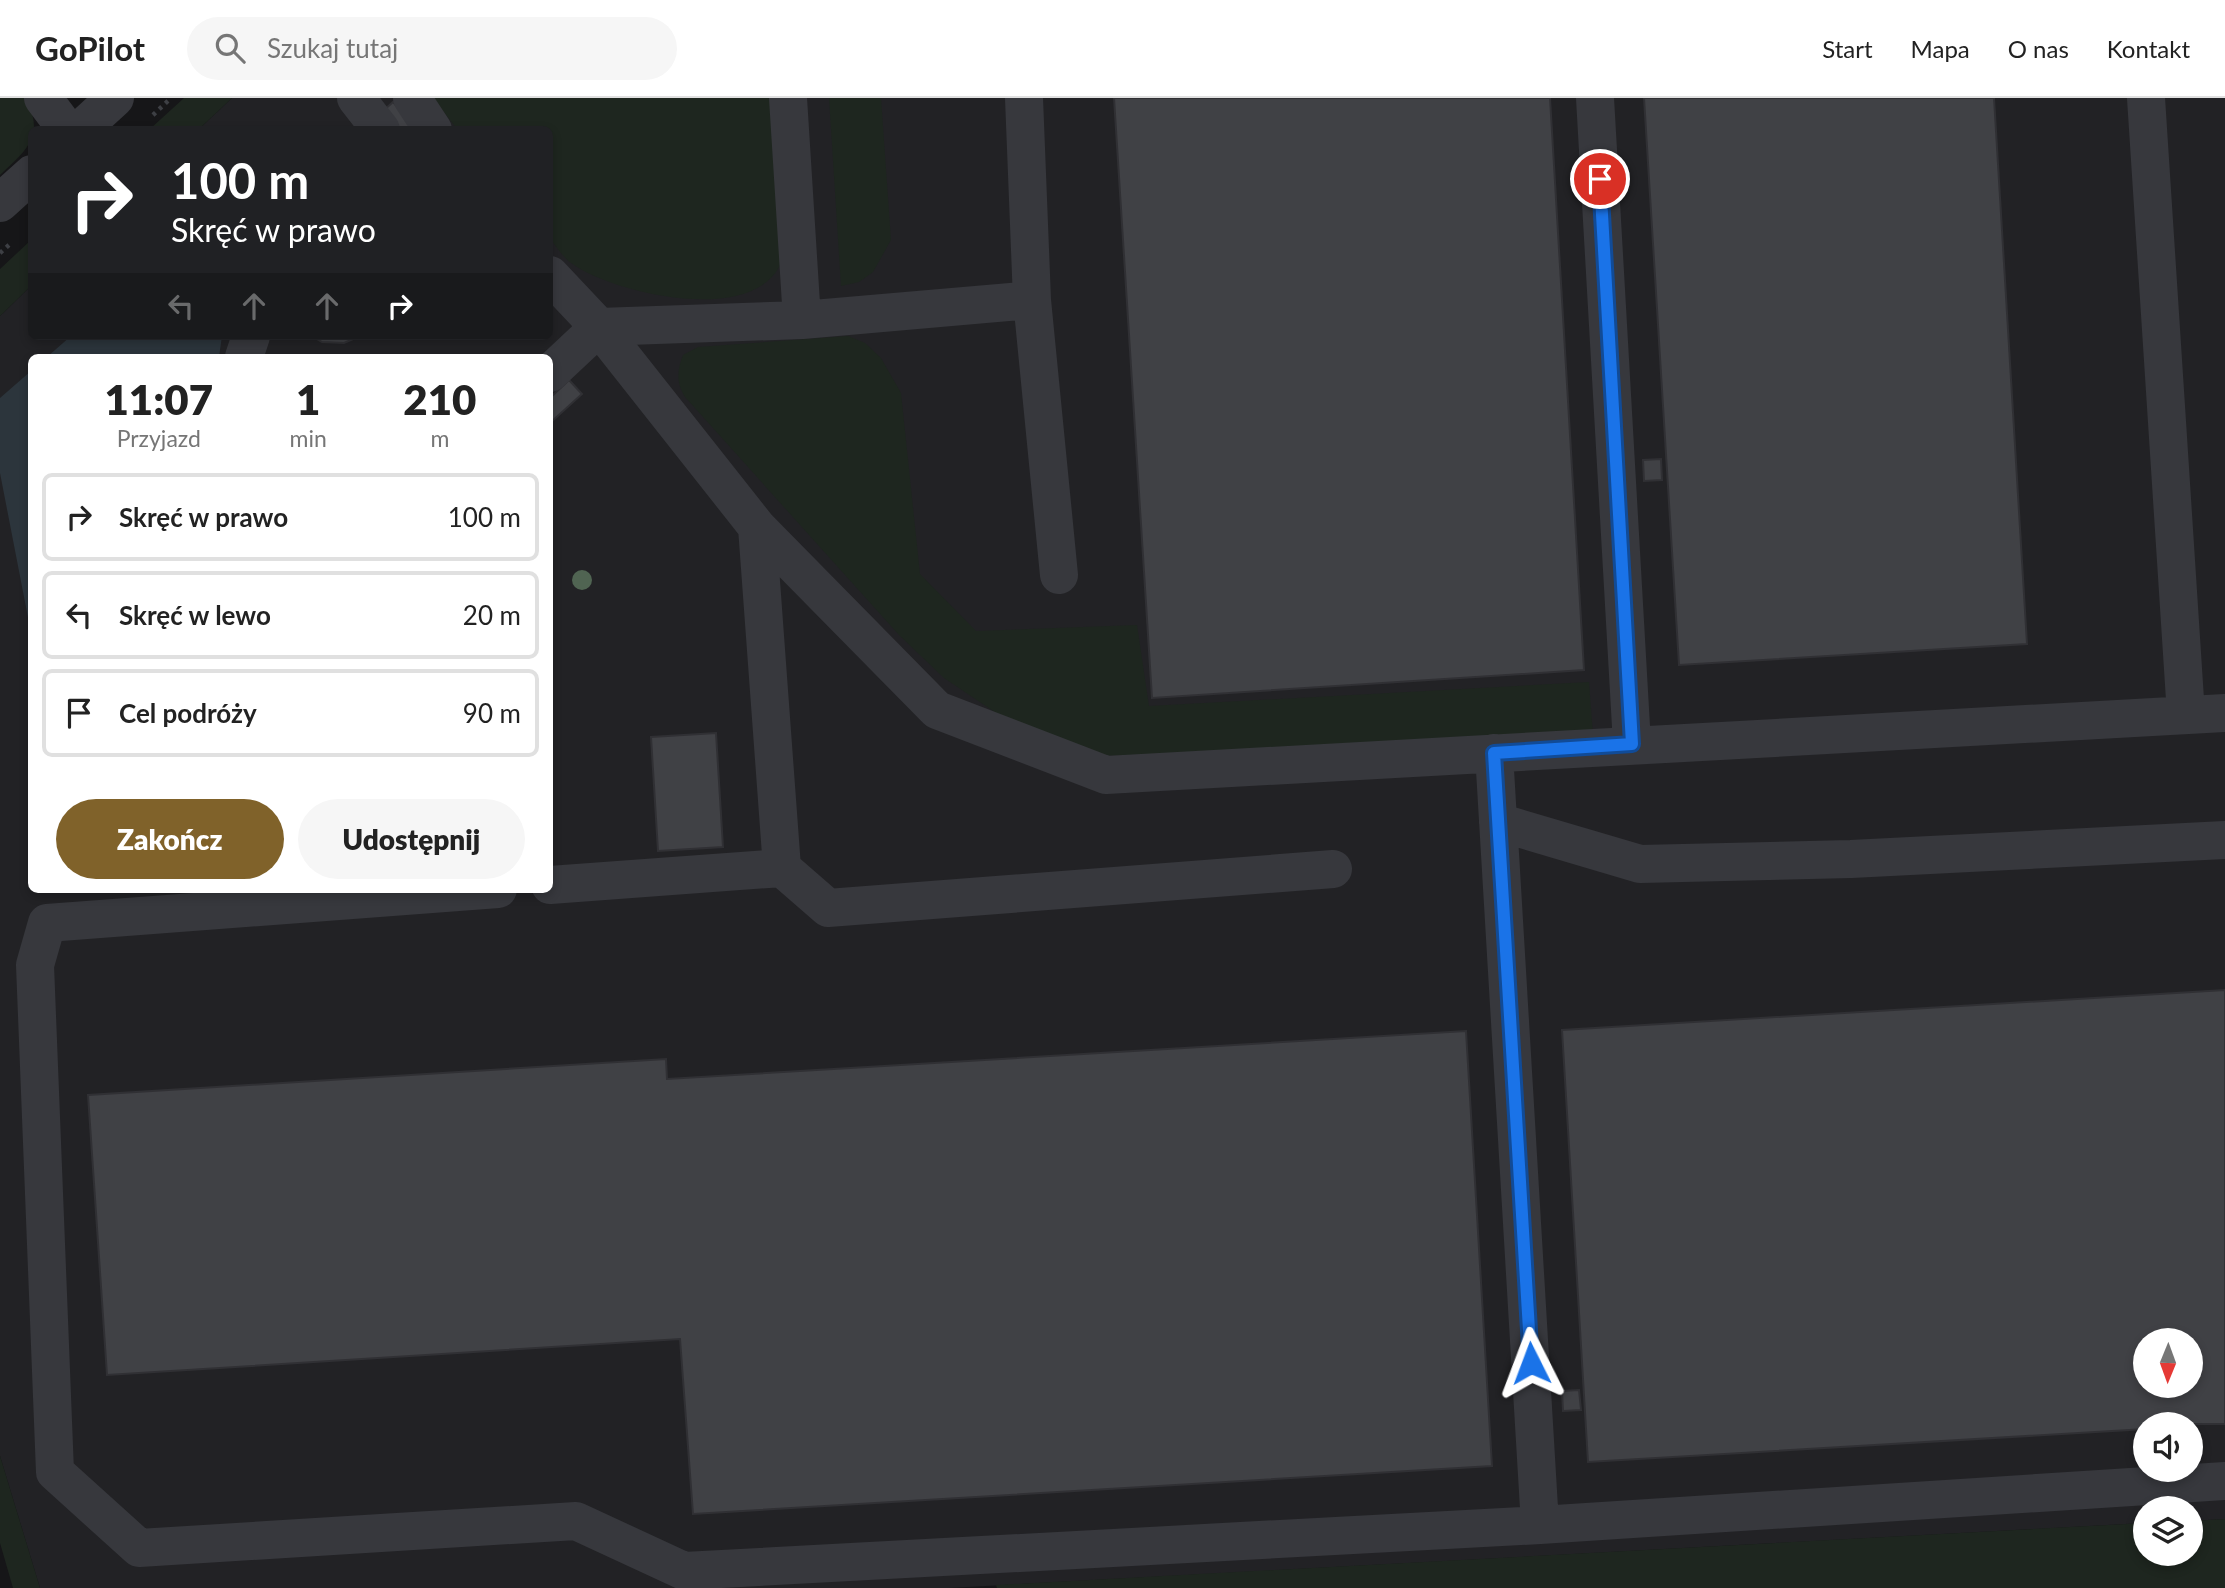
<!DOCTYPE html>
<html lang="pl">
<meta charset="utf-8">
<style>
body{margin:0;font-family:Lato,sans-serif;background:#f6f6f6;color:#222;height:100vh;display:flex;flex-direction:column;font-size:26px;white-space:nowrap}
*{box-sizing:border-box;margin:0}
p{font-size:23px;color:#767676}
.icon{flex:none;width:38px;height:38px;fill:none;stroke:currentColor;stroke-width:2;stroke-linecap:round;stroke-linejoin:round}
.map{position:relative;flex:1;overflow:hidden}
.side{position:absolute;left:28px;top:256px;width:525px;height:539px;display:flex;flex-direction:column;background:#fff;border-radius:10px;box-shadow:0 4px 10px #0003}
.side>*{flex:none}
.banner{position:absolute;left:28px;top:28px;width:525px;height:214px;border-radius:10px;box-shadow:0 4px 10px #0003;background:#202124;color:#fff;overflow:hidden}
.needle{width:46px;rotate:181deg}
.tools{position:absolute;left:2133px;top:1230px;display:grid;gap:14px}
.tools a{display:grid;place-items:center;width:70px;height:70px;border-radius:50%;background:#fff;box-shadow:0 4px 10px #0003;font-size:35px}
.pin{position:absolute;display:grid;place-items:center;width:60px;height:60px;color:#fff;margin:-30px;border:4px solid #fff;border-radius:50%;box-shadow:0 2px 7px #0007}
.me{position:absolute;width:77px;margin:-38px;rotate:357deg;stroke-linejoin:round;filter:drop-shadow(0 0 5px #0008)}
.turn{display:flex;align-items:center;gap:24px;height:147px;padding:0 28px;font-size:32px}
.turn .icon{width:91px;height:91px;stroke-width:2.5}
.turn b{display:block;font-size:49px;line-height:60px}
.lanes{display:flex;align-items:center;height:66px;padding:0 28px;background:#0003;justify-content:center;gap:35px;direction:ltr}
.lanes .off{opacity:.35}
.eta{display:flex;justify-content:space-evenly;align-items:center;height:119px;text-align:center}
.eta b{font-size:42px;font-weight:800;line-height:49px}
.action{display:flex;gap:14px;margin-top:auto;padding:14px 28px}
.action a{flex:1;height:80px;border-radius:42px;background:#80622a;color:#fff;font-size:28px;font-weight:800;line-height:80px;text-align:center}
.action a+a{background:#f6f6f6;color:#222}
ul{padding:0;list-style:none}
li{display:flex;align-items:center;gap:21px;height:88px;margin:0 14px 10px;padding:0 14px;border:4px solid #e0e0e0;border-radius:10px}
li div{flex:1}
li b{display:block;font-size:26px}
li em{font-style:normal}
header{display:flex;align-items:center;gap:42px;box-sizing:border-box;height:98px;padding:0 35px;background:#fff;border-bottom:2px solid #e0e0e0}
header strong{font-size:33px}
nav{display:flex;gap:38px;margin-inline-start:auto;font-size:24px}
.search{width:490px;height:63px;background:#f6f6f6;display:flex;align-items:center;gap:18px;box-sizing:border-box;padding:0 24px;border-radius:38px;color:#767676;font-size:26px}
.map>svg:first-child{display:block}
.built{fill:#222225;fill-rule:evenodd}
.green{fill:#1e261f}
.water{fill:#2c353c}
.building{fill:#404145;stroke:#303034;stroke-width:2;fill-rule:evenodd}
.lines{fill:none;stroke-linecap:round;stroke-linejoin:round}
.path{stroke:#3d3f44;stroke-width:4.5;stroke-dasharray:3.5 5;stroke-linecap:butt}
.minor{stroke:#37383d;stroke-width:38}
.tree{fill:#506452}
.route-casing{stroke:#114b97;stroke-width:18}
.route{stroke:#1a73e8;stroke-width:12}
</style>
<header>
<strong>GoPilot</strong>
<div class="search"><svg class="icon" aria-label="search" viewBox="0 0 24 24"><circle cx="10" cy="10" r="6"/><path d="M15 15l6 6"/></svg>Szukaj tutaj</div>
<nav><a>Start</a><a>Mapa</a><a>O nas</a><a>Kontakt</a></nav>
</header>
<div class="map">
<svg width="2225" height="1490" viewBox="0 0 2225 1490">
<rect width="100%" height="100%" fill="#161618"/>
<path class="built" d="M232,0H2225V1421L2191,1423V1410H2146L2145,1425L949,1490H40L0,1358V218L31,188L32,238H550V32L199,31ZM32,259H550V791H32ZM2146,1242H2191V1288H2146ZM2146,1326H2191V1372H2146Z"/>
<path class="green" d="M0,0H25C46,37 27,52 0,77Z
M184,0H232L199,31H150Z
M433,0H781C783,42 798,135 779,169C748,227 612,195 571,165C563,159 556,148 550,141V32L457,31Z
M829,0H881L891,142L873,174L859,184L841,188Z
M31,142V188L0,218V171Z
M848,238L865,245L881,260L901,295L920,476L976,533L1137,527L1149,608L1589,584L1593,637L1106,658L1014,627L944,580L899,537L685,299C676,284 677,273 683,257L698,249Z
M0,1358L40,1490H13L0,1445Z
M2225,1421V1490H997L996,1487L2145,1425L2146,1456H2191V1423Z"/>
<path class="water" d="M71,238H222L219,259H47Z
M31,273V535L0,375V300Z"/>
<path class="building" d="M1114,0H1550L1584,572L1152,600Z
M1644,0H1994L2027,546L1679,567Z
M393,4L418,32H399L383,13Z
M312,238H360L344,245L322,244Z
M569,282L582,296L550,325V300Z
M1661,361L1662,382L1644,383L1643,362Z
M716,635L723,749L658,753L651,639Z
M2225,892V1326H2146V1331L1588,1364L1562,932ZM2146,1242H2191V1288H2146Z
M1466,933L1492,1368L693,1416L680,1241L107,1277L88,997L666,961L667,981Z
M1579,1292L1581,1312L1563,1313L1562,1293Z"/>
<g class="lines">
<path class="path" d="M153,17L171,0
M0,155L10,146"/>
<path class="minor" d="M43,0L67,32
M356,0L381,32
M412,0L433,32
M1024,0L1032,202
M1595,0L1632,646
M2146,0L2186,617
M80,32L115,0
M0,105L32,76
M550,177L599,229L757,429L937,612L1106,677L2225,615
M802,222L1032,202L1059,477
M244,259L251,238
M550,275L599,229L802,222L788,0
M1494,655L1540,1427
M1498,724L1640,766L1851,761L2225,742
M782,770L828,810L1333,771
M550,787L782,770L757,429
M498,791L47,825L35,867L55,1374L139,1450L576,1423L684,1473L1540,1427L2225,1383"/>
</g>
<circle class="tree" cx="582" cy="482" r="10"/>
<g class="lines">
<defs>
<path id="route" d="M1531,1265L1494,655L1632,646L1600,81"/>
</defs>
<use href="#route" class="route-casing"/>
<use href="#route" class="route"/>
</g>
</svg>
<div class="tools">
<a><svg class="needle" viewBox="-14 -14 28 28"><path d="M0-13l5 13h-10z" fill="#e53935"/><path d="M0 13l5-13h-10z" fill="#767676"/></svg></a>
<a><svg class="icon" aria-label="sound" viewBox="0 0 24 24"><path d="M4 9h4l5-4v14l-5-4H4zM17 9q2 3 0 6"/></svg></a>
<a><svg class="icon" aria-label="layers" viewBox="0 0 24 24"><path d="M12 4l9 5-9 5-9-5zM3 14l9 5 9-5"/></svg></a>
</div>
<div class="pin" style="left:1600px;top:81px;background:#d93025"><svg class="icon" aria-label="arrive" viewBox="0 0 24 24"><path d="M6 21V4h12l-3 4 3 4H6"/></svg></div>
<svg class="me" style="left:1531px;top:1265px" viewBox="-20 -20 40 40"><path d="M0-17L14 15 0 8-14 15z" fill="#1a73e8" stroke="#fff" stroke-width="4"/></svg>
<div class="banner">
<div class="turn"><svg class="icon" aria-label="right" viewBox="0 0 24 24"><path d="M7 20v-9h11M14 6l5 5-5 5"/></svg><div><b>100 m</b>Skręć w prawo</div></div>
<div class="lanes"><svg class="icon off" aria-label="left" viewBox="0 0 24 24"><path d="M17 20v-9H6M10 6l-5 5 5 5"/></svg><svg class="icon off" aria-label="ahead" viewBox="0 0 24 24"><path d="M12 20V5M6 11l6-6 6 6"/></svg><svg class="icon off" aria-label="ahead" viewBox="0 0 24 24"><path d="M12 20V5M6 11l6-6 6 6"/></svg><svg class="icon" aria-label="right" viewBox="0 0 24 24"><path d="M7 20v-9h11M14 6l5 5-5 5"/></svg></div>
</div>
<section class="side">
<div class="eta">
<div><b>11:07</b><p>Przyjazd</p></div>
<div><b>1</b><p>min</p></div>
<div><b>210</b><p>m</p></div>
</div>
<ul>
<li><svg class="icon" aria-label="right" viewBox="0 0 24 24"><path d="M7 20v-9h11M14 6l5 5-5 5"/></svg><div><b>Skręć w prawo</b></div><em>100 m</em></li>
<li><svg class="icon" aria-label="left" viewBox="0 0 24 24"><path d="M17 20v-9H6M10 6l-5 5 5 5"/></svg><div><b>Skręć w lewo</b></div><em>20 m</em></li>
<li><svg class="icon" aria-label="arrive" viewBox="0 0 24 24"><path d="M6 21V4h12l-3 4 3 4H6"/></svg><div><b>Cel podróży</b></div><em>90 m</em></li>
</ul>
<div class="action"><a>Zakończ</a><a>Udostępnij</a></div>
</section>
</div>
